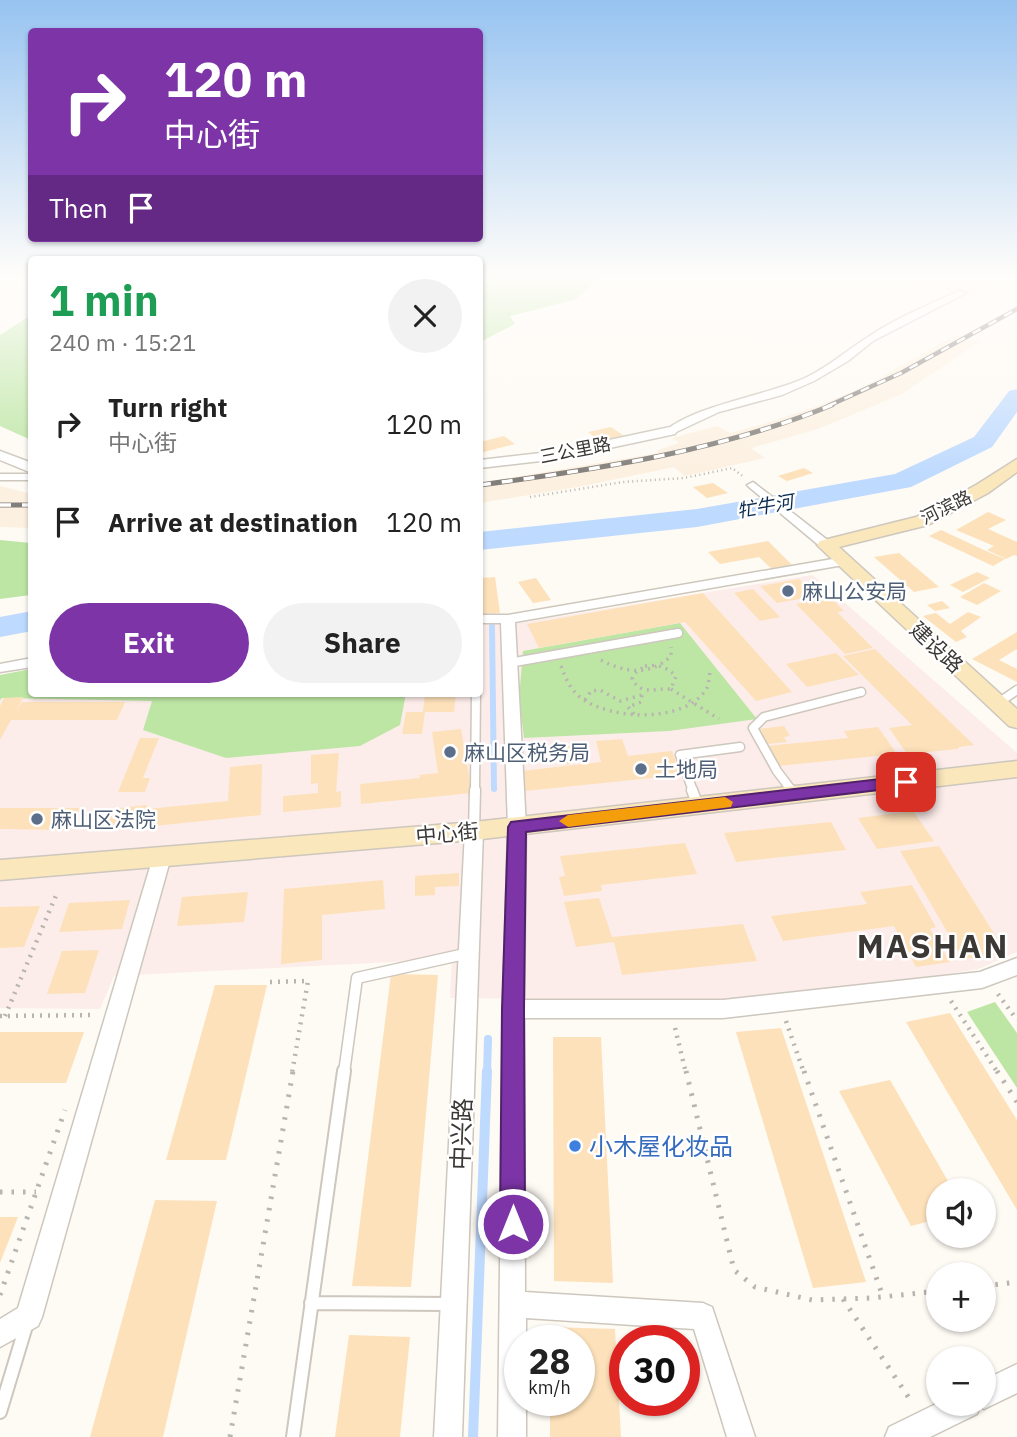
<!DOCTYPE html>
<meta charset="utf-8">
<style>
body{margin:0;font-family:"IBM Plex Sans","Noto Sans SC",sans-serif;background:#f2f2f2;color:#222;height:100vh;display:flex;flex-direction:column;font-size:26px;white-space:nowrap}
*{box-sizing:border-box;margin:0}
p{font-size:23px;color:#767676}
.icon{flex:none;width:38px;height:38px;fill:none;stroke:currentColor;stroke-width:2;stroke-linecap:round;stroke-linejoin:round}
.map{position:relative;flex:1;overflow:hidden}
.details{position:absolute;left:28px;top:256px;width:455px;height:441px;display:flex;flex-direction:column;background:#fff;border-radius:7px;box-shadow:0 2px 5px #0004}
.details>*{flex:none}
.top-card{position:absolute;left:28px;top:28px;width:455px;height:214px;border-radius:7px;box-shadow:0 2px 5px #0004;background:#7c34a6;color:#fff;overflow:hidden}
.buttons{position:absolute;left:926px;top:1178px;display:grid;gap:14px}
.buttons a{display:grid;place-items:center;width:70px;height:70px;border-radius:50%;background:#fff;box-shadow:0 2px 5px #0004;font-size:35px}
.speed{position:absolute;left:504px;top:1325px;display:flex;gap:14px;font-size:35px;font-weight:700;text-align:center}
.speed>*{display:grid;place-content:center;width:91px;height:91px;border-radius:50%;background:#fff;box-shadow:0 2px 5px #0004;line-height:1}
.speed small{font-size:18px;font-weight:400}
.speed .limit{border:10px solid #d22;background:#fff;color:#111}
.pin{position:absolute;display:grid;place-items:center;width:60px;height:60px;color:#fff;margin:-30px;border-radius:14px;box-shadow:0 4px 10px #0006}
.me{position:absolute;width:77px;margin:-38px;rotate:0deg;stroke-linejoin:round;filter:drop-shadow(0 0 5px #0008)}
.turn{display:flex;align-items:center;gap:24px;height:147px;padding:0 21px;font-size:32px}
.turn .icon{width:91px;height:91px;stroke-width:2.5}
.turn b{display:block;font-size:49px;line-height:60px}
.then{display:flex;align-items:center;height:66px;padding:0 21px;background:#0003;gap:14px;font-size:26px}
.round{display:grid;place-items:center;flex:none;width:74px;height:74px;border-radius:37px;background:#f2f2f2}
.head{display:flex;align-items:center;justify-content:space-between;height:119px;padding:0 21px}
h1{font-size:42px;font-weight:800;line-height:52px;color:#1e9e55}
.primary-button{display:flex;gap:14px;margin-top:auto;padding:14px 21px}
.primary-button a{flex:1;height:80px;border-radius:42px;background:#7c34a6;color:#fff;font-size:28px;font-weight:800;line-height:80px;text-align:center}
.primary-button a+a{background:#f2f2f2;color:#222}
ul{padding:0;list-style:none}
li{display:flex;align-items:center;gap:21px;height:98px;padding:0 21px}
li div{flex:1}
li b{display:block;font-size:26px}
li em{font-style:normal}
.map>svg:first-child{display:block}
.commercial{fill:#fdedea}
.built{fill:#fcf0e0}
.green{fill:#bde6a5}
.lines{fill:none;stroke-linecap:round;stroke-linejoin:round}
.stream-far2{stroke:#bedaff;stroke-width:6}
.stream-far1{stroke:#bedaff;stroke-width:8}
.stream{stroke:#bedaff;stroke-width:10}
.river{fill:#bedaff;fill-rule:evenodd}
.building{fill:#fde1ba}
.service-far2-casing{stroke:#cdc7bd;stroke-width:11}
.service-far1-casing{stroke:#cdc7bd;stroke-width:13}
.service-casing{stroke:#cdc7bd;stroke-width:16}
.minor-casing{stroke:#cdc7bd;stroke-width:3}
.tertiary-casing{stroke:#cdc7bd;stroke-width:3}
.secondary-casing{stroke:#cdc7bd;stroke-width:3}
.path-far3{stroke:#b8b4af;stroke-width:2.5;stroke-dasharray:1 3.5;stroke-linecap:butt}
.path-far2{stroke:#b8b4af;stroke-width:3.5;stroke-dasharray:2 5;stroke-linecap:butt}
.path-far1{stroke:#b8b4af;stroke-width:4.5;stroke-dasharray:2 6;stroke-linecap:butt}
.path{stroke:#b8b4af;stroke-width:5;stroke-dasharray:2.5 9;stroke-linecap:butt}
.service-far2{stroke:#fff;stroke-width:8}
.service-far1{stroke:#fff;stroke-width:10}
.service{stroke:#fff;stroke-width:12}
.minor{fill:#fff;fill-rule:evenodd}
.tertiary{fill:#fff;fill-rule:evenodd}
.secondary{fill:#fbe7bc;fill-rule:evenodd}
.rail-far1-casing{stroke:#827e7a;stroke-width:4.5}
.rail-casing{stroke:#827e7a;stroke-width:5}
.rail-far1{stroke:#fff;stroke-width:2.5;stroke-dasharray:9;stroke-linecap:butt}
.rail{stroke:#fff;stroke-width:3.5;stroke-dasharray:11;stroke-linecap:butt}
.route{fill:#7c34a6;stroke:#51226c;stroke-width:2}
.slow{fill:#f59e0b}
.service-dot{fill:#5c6f8a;stroke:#fff;stroke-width:2.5}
.shop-dot{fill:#3f7fe0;stroke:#fff;stroke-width:2.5}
.labels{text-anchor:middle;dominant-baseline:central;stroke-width:5;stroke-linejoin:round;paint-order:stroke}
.far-street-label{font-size:18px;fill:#3b3835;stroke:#fff}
.far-water-label{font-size:19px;font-style:italic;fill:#0c2b50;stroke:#fff}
.service-label{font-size:21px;fill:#4e5e75;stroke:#fff;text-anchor:start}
.street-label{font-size:21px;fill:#3b3835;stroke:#fff}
.near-street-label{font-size:24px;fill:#3b3835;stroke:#fff}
.near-shop-label{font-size:24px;fill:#366cbe;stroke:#fff;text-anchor:start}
.near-district-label{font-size:33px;font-weight:bold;letter-spacing:2px;fill:#3b3835;stroke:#fff}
</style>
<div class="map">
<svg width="1017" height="1437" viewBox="0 0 1017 1437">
<rect width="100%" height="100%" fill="#fefaf4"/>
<path class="commercial" d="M813,575L1017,753V952L978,969L929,977L725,1000L450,998L452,959L114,976L100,1009L0,1008V675L31,669L32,693H480V624L519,623Z"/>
<path class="built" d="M888,276H1017V281L1004,278L964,296Z
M956,335L980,341L902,394L818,429L751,448L765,458L685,476L674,467L583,486L480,503V483L658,453V450L679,443L672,438L717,426L730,433L764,424L818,406L865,386Z
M0,486L31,494V528L0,527Z"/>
<path class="green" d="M480,276H602L574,300L510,316L515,324L480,342Z
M31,315V314V440L0,426V335Z
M0,540L31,543V595L0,599Z
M680,623L757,719L669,731L524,738L519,698L523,651Z
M31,669L32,693H406L400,725L360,746L226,758L143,730L152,701L2,698L0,700V675Z
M995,1002L1017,1033V1088L967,1012Z"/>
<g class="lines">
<path class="stream-far2" d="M492,626L494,789"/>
<path class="stream-far1" d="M487,1073L488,1039"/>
<path class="stream" d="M473,1437L487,1071"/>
<path class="river" d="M1017,389V412L992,447L911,487L697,527L480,550V532L697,509L895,474L974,437L1009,391Z
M32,611V631L0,637V617Z"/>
</g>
<path class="building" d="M611,427L626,437L602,443L588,432Z
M504,436L515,444L480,453V442Z
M804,468L813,473L787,481L778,476Z
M713,483L728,493L707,498L693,487Z
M988,512L1006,520L988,529L1017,542V556L1014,555L1006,559L987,550L994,546L956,530Z
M941,530L986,551L1005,559L993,566L929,536Z
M768,541L794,567L773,570L759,557L720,564L708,552Z
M899,553L939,587L914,592L874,557Z
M977,572L990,578L963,592L950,585Z
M495,577L500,613L481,614L480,578Z
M536,578L551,600L533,603L518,582Z
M799,579L816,596L777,603L760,586Z
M984,583L1001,591L977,605L960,597Z
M753,589L780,617L760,621L734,593Z
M703,593L792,692L756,701L685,622L539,648L527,624Z
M830,597L844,611L837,612L873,648L845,654L796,604Z
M942,601L950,608L935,611L927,605Z
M968,612L981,617L961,631L967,637L956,642L923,616L936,613L950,624Z
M1017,632V649L999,660L1017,669V682L972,659Z
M875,649L974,745L959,747L958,749L907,754L889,728L912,725L843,656Z
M836,653L859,675L807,687L786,664Z
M425,693H456L454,712H425L422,734H402L406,712H423Z
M23,697L17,710L22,702H125L117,720H11L0,740V706L4,698Z
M784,726L790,736L784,737L787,742L767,744L758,729Z
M878,727L897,754L778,766L767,746L848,738L844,731Z
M461,729L472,793L361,804L360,784L420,778L419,775L438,773L432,732Z
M140,738H159L143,778H150L145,792H118Z
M622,739L628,756L672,751L681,775L525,791L521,771L601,762L596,741Z
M585,744L590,757L570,759L572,764L559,765L554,747Z
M339,753L336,792L341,791V807L283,812V796L318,793V783L311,784V755Z
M262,764L261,815L105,831L110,809L147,805V809L228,801L230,767Z
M0,808H80L70,830L0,829Z
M913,811L934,841L877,849L858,818Z
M831,822L846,850L736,862L724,833Z
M685,843L697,874L601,885L602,891L564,896L559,877L565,876L560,856Z
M939,846L1007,954L963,959L900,851Z
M459,873V886L435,887V895L415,896V876Z
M383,880L385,909L322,915V960L281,964L284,889Z
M912,885L936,927L930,929L950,962L916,967L894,926L783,941L771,916L867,904L860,892Z
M248,892L244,922L177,926L182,897Z
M599,898L612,937L743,924L757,961L622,975L614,942L576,947L564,902Z
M130,900L122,929L59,932L69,903Z
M40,906L24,947L0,948V907Z
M99,950L85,993L47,994L62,951Z
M391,974L438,975L411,1287L352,1286Z
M215,985H267L226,1160H166Z
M950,1013L1017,1120V1210L906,1022Z
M781,1028L866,1282L813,1288L736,1032Z
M0,1032H84L66,1083H0Z
M553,1037H601L613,1283L554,1281Z
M890,1080L953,1190H938V1219L911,1226L839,1091Z
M155,1200L217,1201L163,1437H90Z
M0,1217H18L0,1263Z
M549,1327L615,1329L621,1437H550V1400H579V1340H549Z
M349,1335L410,1337L400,1437H335Z"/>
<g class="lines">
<defs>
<path id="service-far2" d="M509,663L678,633
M998,703L1017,690
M475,791L476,693
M693,791L680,755L740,747
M792,791L777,771L753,728L764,717L861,692"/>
<path id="service-far1" d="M692,790L698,806
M791,790L795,795
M474,831L475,790
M344,1073L357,978L469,953"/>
<path id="service" d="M311,1303L448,1304
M0,1412L26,1326
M293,1437L344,1071"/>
<path id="minor" d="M959,291L966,293L873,341L848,361L814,381L782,395L719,412L674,433L665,431C696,405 765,396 805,378C828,367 846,351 868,337C896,318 928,305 959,291Z
M0,474H32V480H0Z
M753,482L830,542V548H822L749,487L747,485Z
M844,557L850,561L849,564L515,622L526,827L524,1000H723L980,972L1017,958V975L982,988L723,1018H524L525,1292L703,1303L712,1307L755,1437H727L694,1329L526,1318V1340H520V1400H526V1437H498L503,1009L508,827L501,623H480V615H508Z
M32,658V667L0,672V664Z
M474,825L480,827L483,831L462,1437H434L465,831L468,827Z
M162,851L168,852L171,857L42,1317L38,1326L0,1347V1319L18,1308L153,857L156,852Z
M1017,1364V1393L984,1409L980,1407L977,1414L930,1437H885L889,1427L938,1403L984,1404V1380Z"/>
<path id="tertiary" d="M670,427L677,431L675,434L558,459L480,468V460L558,451Z
M0,451L32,463V473L0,460Z"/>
<path id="secondary" d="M1017,459V472L988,493L928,525L839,547L1017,709V728L1009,726L817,545L820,541L916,517L976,485Z
M1017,761V777L474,840L0,880V860L474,822Z"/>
</defs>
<use href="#service-far2" class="service-far2-casing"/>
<use href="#service-far1" class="service-far1-casing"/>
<use href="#service" class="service-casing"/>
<use href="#minor" class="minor-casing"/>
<use href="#tertiary" class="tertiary-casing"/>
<use href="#secondary" class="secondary-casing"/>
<path class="path-far3" d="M530,497L623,482L684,478L732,468L744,477"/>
<path class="path-far2" d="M601,660C625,673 650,676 671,656V647
M561,666C566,679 570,689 581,698C610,720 686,724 707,688C709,684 709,677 710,672
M645,666C657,664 667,667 676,676L671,689C654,688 642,696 632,679L635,673Z
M671,689L719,719
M585,700L591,691L600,690L620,701L642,695
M634,714L628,707L641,702L642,694"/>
<path class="path-far1" d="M270,982L308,981L292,1073
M998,994L1017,1020
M951,1001L998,1073
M0,1016L96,1015
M5,1016L57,893
M786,1021L804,1073
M675,1028L686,1073"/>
<path class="path" d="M686,1071L734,1270L755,1287L812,1300L872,1298L938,1291
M804,1071L883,1297
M997,1071L1017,1102
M0,1192H36
M984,1286L1017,1282
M0,1295L65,1110
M843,1299L913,1404
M230,1437L293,1071"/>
<use href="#service-far2" class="service-far2"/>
<use href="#service-far1" class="service-far1"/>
<use href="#service" class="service"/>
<use href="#minor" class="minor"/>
<use href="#tertiary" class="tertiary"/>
<use href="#secondary" class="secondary"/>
<defs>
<path id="rail-far1" d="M828,406L901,373L1017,309"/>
<path id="rail" d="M480,485C599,469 720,451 832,405
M0,505H32"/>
</defs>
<use href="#rail-far1" class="rail-far1-casing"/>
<use href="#rail" class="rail-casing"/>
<use href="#rail-far1" class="rail-far1"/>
<use href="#rail" class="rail"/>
</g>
<linearGradient id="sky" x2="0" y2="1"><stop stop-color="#97c3f1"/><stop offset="0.58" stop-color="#fffdfa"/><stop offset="1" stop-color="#fffdfa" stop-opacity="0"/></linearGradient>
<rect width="1017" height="477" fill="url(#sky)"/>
<path class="route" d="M906,776L914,782L912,786L526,832L524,1009L525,1224L522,1233L513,1236L504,1233L500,1224L502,1009L508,827L511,822Z"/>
<path class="slow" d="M725,797L733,802L731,807L568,827L559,821L568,815Z"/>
<g class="service-dot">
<circle cx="788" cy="591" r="7"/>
<circle cx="450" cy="752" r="7"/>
<circle cx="641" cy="769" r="7"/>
<circle cx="37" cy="819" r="7"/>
</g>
<circle class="shop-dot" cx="575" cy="1146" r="7"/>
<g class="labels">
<g class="far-street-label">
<text transform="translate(575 450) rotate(-11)">三公里路</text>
<text transform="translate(946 507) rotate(-26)">河滨路</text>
</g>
<g class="far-water-label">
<text transform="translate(765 506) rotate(-10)">牤牛河</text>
</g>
<g class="service-label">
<text x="802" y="591">麻山公安局</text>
<text x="464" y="752">麻山区税务局</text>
<text x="655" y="769">土地局</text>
<text x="51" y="819">麻山区法院</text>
</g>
<g class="street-label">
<text transform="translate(937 647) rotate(43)">建设路</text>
<text transform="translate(447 833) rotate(-5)">中心街</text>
</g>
<g class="near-street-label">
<text transform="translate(461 1134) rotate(-88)">中兴路</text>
</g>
<g class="near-shop-label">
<text x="589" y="1146">小木屋化妆品</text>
</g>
<g class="near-district-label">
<text x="933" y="945">MASHAN</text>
</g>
</g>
</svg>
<div class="buttons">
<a><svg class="icon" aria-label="sound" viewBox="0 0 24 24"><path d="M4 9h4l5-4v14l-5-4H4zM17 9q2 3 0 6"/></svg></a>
<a>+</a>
<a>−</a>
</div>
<div class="speed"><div>28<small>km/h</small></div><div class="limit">30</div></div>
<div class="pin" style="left:906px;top:782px;background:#d93025"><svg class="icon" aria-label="arrive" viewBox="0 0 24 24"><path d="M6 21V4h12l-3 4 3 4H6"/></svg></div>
<svg class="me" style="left:513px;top:1224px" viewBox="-20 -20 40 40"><circle r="17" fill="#7c34a6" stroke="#fff" stroke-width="3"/><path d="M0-11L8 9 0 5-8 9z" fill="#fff"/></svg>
<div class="top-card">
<div class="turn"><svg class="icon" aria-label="right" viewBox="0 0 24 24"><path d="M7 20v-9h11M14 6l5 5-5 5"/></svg><div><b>120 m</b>中心街</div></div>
<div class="then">Then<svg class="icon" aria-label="arrive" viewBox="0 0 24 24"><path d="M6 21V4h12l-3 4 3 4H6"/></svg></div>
</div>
<section class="details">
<div class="head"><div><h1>1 min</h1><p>240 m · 15:21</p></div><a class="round"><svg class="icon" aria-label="close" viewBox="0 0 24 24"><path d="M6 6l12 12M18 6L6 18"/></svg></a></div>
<ul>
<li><svg class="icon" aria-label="right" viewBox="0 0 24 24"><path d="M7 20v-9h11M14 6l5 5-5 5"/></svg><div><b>Turn right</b><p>中心街</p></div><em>120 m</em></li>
<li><svg class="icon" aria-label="arrive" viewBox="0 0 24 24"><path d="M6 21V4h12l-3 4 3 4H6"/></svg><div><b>Arrive at destination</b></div><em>120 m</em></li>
</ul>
<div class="primary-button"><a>Exit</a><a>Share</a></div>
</section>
</div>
